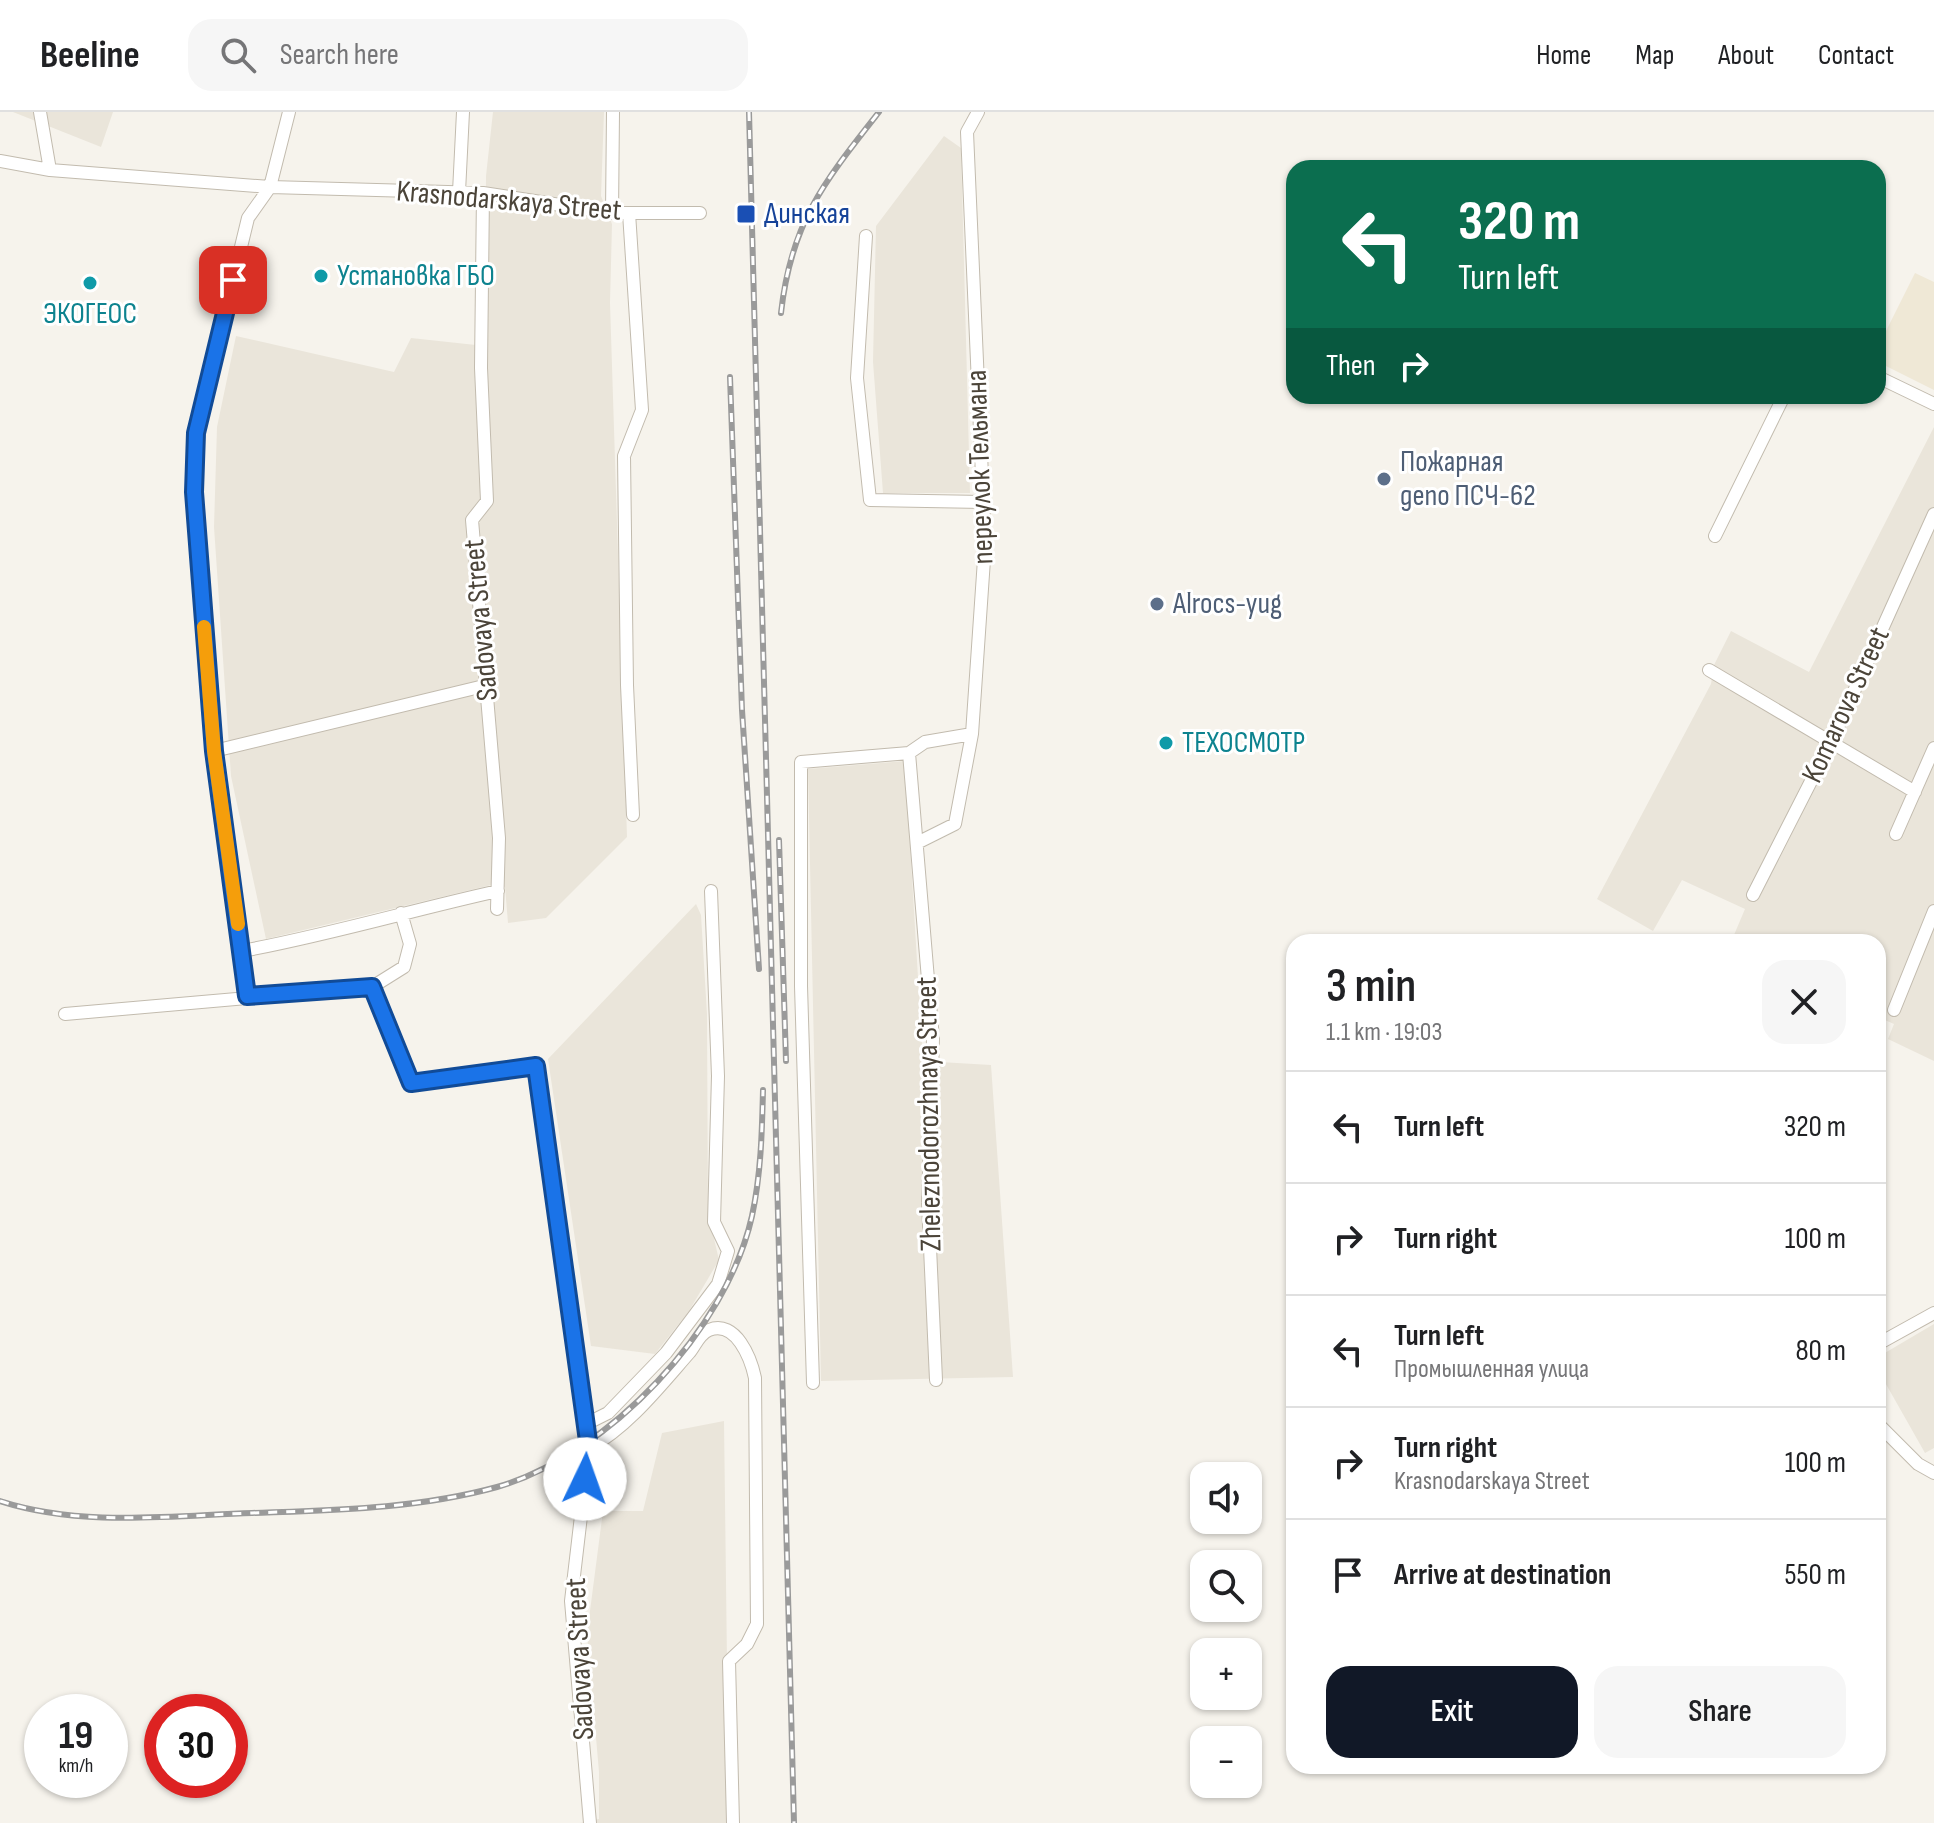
<!DOCTYPE html>
<meta charset="utf-8">
<style>
body{margin:0;font-family:"Sofia Sans Condensed",sans-serif;background:#f6f6f6;color:#202124;height:100vh;display:flex;flex-direction:column;font-size:30px;white-space:nowrap}
*{box-sizing:border-box;margin:0}
p{font-size:26px;color:#757577}
.icon{flex:none;width:44px;height:44px;fill:none;stroke:currentColor;stroke-width:2;stroke-linecap:round;stroke-linejoin:round}
.map{position:relative;flex:1;overflow:hidden}
.drawer{position:absolute;left:1286px;top:822px;width:600px;height:840px;display:flex;flex-direction:column;background:#fff;border-radius:24px;box-shadow:0 2px 6px #0004}
.drawer>*{flex:none}
.top-card{position:absolute;left:1286px;top:48px;width:600px;height:244px;border-radius:24px;box-shadow:0 2px 6px #0004;background:#0b6e4f;color:#fff;overflow:hidden}
.fabs{position:absolute;left:1190px;top:1350px;display:grid;gap:16px}
.fabs a{display:grid;place-items:center;width:72px;height:72px;border-radius:16px;background:#fff;box-shadow:0 2px 6px #0004;font-size:40px}
.speed{position:absolute;left:24px;top:1582px;display:flex;gap:16px;font-size:40px;font-weight:700;text-align:center}
.speed>*{display:grid;place-content:center;width:104px;height:104px;border-radius:50%;background:#fff;box-shadow:0 2px 6px #0004;line-height:1}
.speed small{font-size:20px;font-weight:400}
.speed .limit{border:12px solid #d22;background:#fff;color:#111}
.pin{position:absolute;display:grid;place-items:center;width:68px;height:68px;color:#fff;margin:-34px;border-radius:16px;box-shadow:0 4px 12px #0006}
.me{position:absolute;width:88px;margin:-44px;rotate:3deg;stroke-linejoin:round;filter:drop-shadow(0 0 6px #0008)}
.turn{display:flex;align-items:center;gap:28px;height:168px;padding:0 40px;font-size:36px}
.turn .icon{width:104px;height:104px;stroke-width:2.5}
.turn b{display:block;font-size:56px;line-height:68px}
.then{display:flex;align-items:center;height:76px;padding:0 40px;background:#0003;gap:16px;font-size:30px}
.round{display:grid;place-items:center;flex:none;width:84px;height:84px;border-radius:24px;background:#f6f6f6}
.summary{display:flex;align-items:center;justify-content:space-between;height:136px;padding:0 40px}
h1{font-size:48px;font-weight:600;line-height:60px}
.primary-button{display:flex;gap:16px;margin-top:auto;padding:16px 40px}
.primary-button a{flex:1;height:92px;border-radius:24px;background:#111827;color:#fff;font-size:32px;font-weight:600;line-height:92px;text-align:center}
.primary-button a+a{background:#f6f6f6;color:#202124}
ul{padding:0;list-style:none}
li{display:flex;align-items:center;gap:24px;height:112px;padding:0 40px;border-top:2px solid #e0e0e0}
li div{flex:1}
li b{display:block;font-size:30px}
li em{font-style:normal}
header{display:flex;align-items:center;gap:48px;box-sizing:border-box;height:112px;padding:0 40px;background:#fff;border-bottom:2px solid #e0e0e0}
header strong{font-size:38px}
nav{display:flex;gap:44px;margin-inline-start:auto;font-size:28px}
.search{width:560px;height:72px;background:#f6f6f6;display:flex;align-items:center;gap:20px;box-sizing:border-box;padding:0 28px;border-radius:24px;color:#757577;font-size:30px}
.map>svg:first-child{display:block}
.residential{fill:#eae5da}
.education{fill:#efe8d6}
.lines{fill:none;stroke-linecap:round;stroke-linejoin:round}
.minor-casing{stroke:#c2bbae;stroke-width:14}
.minor{stroke:#fff;stroke-width:12}
.rail-casing{stroke:#9a9a9a;stroke-width:6}
.rail{stroke:#fff;stroke-width:3;stroke-dasharray:9;stroke-linecap:butt}
.route-casing{stroke:#114b97;stroke-width:20}
.route{stroke:#1a73e8;stroke-width:14}
.slow{stroke:#f59e0b;stroke-width:14}
.transit-dot{fill:#1a4fb4;stroke:#fff;stroke-width:3}
.culture-dot{fill:#0f9aa8;stroke:#fff;stroke-width:3}
.service-dot{fill:#5c6f8a;stroke:#fff;stroke-width:3}
.labels{text-anchor:middle;dominant-baseline:central;stroke-width:6;stroke-linejoin:round;paint-order:stroke}
.street-label{font-size:30px;fill:#4b4439;stroke:#fff}
.transit-label{font-size:30px;fill:#164399;stroke:#fff;text-anchor:start}
.culture-label{font-size:30px;fill:#0d838f;stroke:#fff;text-anchor:start}
.service-label{font-size:30px;fill:#4e5e75;stroke:#fff;text-anchor:start}
</style>
<header>
<strong>Beeline</strong>
<div class="search"><svg class="icon" aria-label="search" viewBox="0 0 24 24"><circle cx="10" cy="10" r="6"/><path d="M15 15l6 6"/></svg>Search here</div>
<nav><a>Home</a><a>Map</a><a>About</a><a>Contact</a></nav>
</header>
<div class="map">
<svg width="1934" height="1711" viewBox="0 0 1934 1711">
<rect width="100%" height="100%" fill="#f6f3ec"/>
<path class="residential" d="M13,0H113L101,35Z
M493,0H604L601,84L612,112L610,191L627,725L546,806L508,811L505,775L491,773L266,827L231,664L214,415L217,315L236,224L394,260L411,226L485,234L486,64Z
M944,24L961,36L970,381H883L873,250L876,114Z
M1934,315V949L1888,927L1894,912L1878,905V830H1731L1745,797L1682,768L1653,819L1597,787L1711,572L1714,553L1731,519L1809,560Z
M905,649L923,949L991,953L1013,1265L821,1269L808,657Z
M696,792L701,803L707,902L708,1101L719,1148L689,1199L655,1242L591,1234L548,947Z
M1934,1212V1336L1925,1341L1878,1258V1245Z
M724,1309L729,1711H580L599,1707V1660L587,1522L603,1399H643L662,1321Z"/>
<path class="education" d="M1915,161L1934,170V278L1878,250V235Z"/>
<g class="lines">
<defs>
<path id="minor" d="M40,0L50,58
M0,49L50,58L270,75L483,81L612,101H700
M459,80L463,0
M483,81L481,256L487,389L472,408L499,726L497,797
M612,101L613,0
M629,101L642,298L624,344L627,573L633,703
M866,124L857,266L870,388L983,390
M1878,265L1934,292
M1715,424L1784,284
M1709,558L1915,680
M214,639L488,573
M909,641L933,927L928,1091L936,1268
M1896,722L1934,636
M917,731L955,712L972,622L985,433L967,20L978,0
M1753,783L1832,628L1934,402
M401,801L410,832L404,855L372,875L411,971L536,954L589,1336L571,1489L590,1711
M242,839C329,823 412,798 498,779
M247,884L214,639L194,380L196,321L248,106L270,75L289,0
M1894,898L1934,799
M65,902L372,875
M1878,1232L1934,1201
M813,1271L801,874V650L909,641L925,630L972,622
M1878,1312L1918,1352L1934,1361
M584,1313L608,1301L666,1241L718,1172L728,1139L714,1110L718,964L711,779
M589,1336C627,1316 660,1274 689,1241C695,1234 699,1222 709,1218C736,1207 751,1247 755,1266L757,1512L747,1532L729,1549L733,1711"/>
</defs>
<use href="#minor" class="minor-casing"/>
<use href="#minor" class="minor"/>
<defs>
<path id="rail" d="M749,0L794,1711
M781,201C791,110 824,70 879,0
M730,265L742,598L759,857
M779,728L786,949
M0,1389C81,1415 168,1404 252,1401C334,1398 417,1397 497,1375C609,1343 727,1217 752,1104C761,1062 762,1020 763,978"/>
</defs>
<use href="#rail" class="rail-casing"/>
<use href="#rail" class="rail"/>
</g>
<g class="lines">
<defs>
<path id="route" d="M233,168L196,321L194,380L214,639L247,884L372,875L411,971L536,954L589,1336L585,1367"/>
</defs>
<use href="#route" class="route-casing"/>
<use href="#route" class="route"/>
<path class="slow" d="M204,515L214,639L238,812"/>
</g>
<rect class="transit-dot" x="736" y="92" width="20" height="20" rx="4"/>
<g class="culture-dot">
<circle cx="321" cy="164" r="8"/>
<circle cx="90" cy="171" r="8"/>
<circle cx="1166" cy="631" r="8"/>
</g>
<g class="service-dot">
<circle cx="1384" cy="367" r="8"/>
<circle cx="1157" cy="492" r="8"/>
</g>
<g class="labels">
<g class="street-label">
<text transform="translate(509 89) rotate(5)">Krasnodarskaya Street</text>
<text transform="translate(980 355) rotate(-92)">переулок Тельмана</text>
<text transform="translate(481 508) rotate(-95)">Sadovaya Street</text>
<text transform="translate(1846 593) rotate(-65)">Komarova Street</text>
<text transform="translate(929 1002) rotate(-91)">Zheleznodorozhnaya Street</text>
<text transform="translate(580 1547) rotate(-93)">Sadovaya Street</text>
</g>
<g class="transit-label">
<text x="764" y="102">Динская</text>
</g>
<g class="culture-label">
<text x="337" y="164">Установка ГБО</text>
<text x="90" y="202" text-anchor="middle">ЭКОГЕОС</text>
<text x="1182" y="631">ТЕХОСМОТР</text>
</g>
<g class="service-label">
<text x="1400" y="350">Пожарная<tspan x="1400" dy="34">депо ПСЧ-62</tspan></text>
<text x="1173" y="492">Alrocs-yug</text>
</g>
</g>
</svg>
<div class="fabs">
<a><svg class="icon" aria-label="sound" viewBox="0 0 24 24"><path d="M4 9h4l5-4v14l-5-4H4zM17 9q2 3 0 6"/></svg></a>
<a><svg class="icon" aria-label="search" viewBox="0 0 24 24"><circle cx="10" cy="10" r="6"/><path d="M15 15l6 6"/></svg></a>
<a>+</a>
<a>−</a>
</div>
<div class="speed"><div>19<small>km/h</small></div><div class="limit">30</div></div>
<div class="pin" style="left:233px;top:168px;background:#d93025"><svg class="icon" aria-label="arrive" viewBox="0 0 24 24"><path d="M6 21V4h12l-3 4 3 4H6"/></svg></div>
<svg class="me" style="left:585px;top:1367px" viewBox="-20 -20 40 40"><circle r="19" fill="#fff"/><path d="M0-13L10 11 0 6-10 11z" fill="#1a73e8"/></svg>
<div class="top-card">
<div class="turn"><svg class="icon" aria-label="left" viewBox="0 0 24 24"><path d="M17 20v-9H6M10 6l-5 5 5 5"/></svg><div><b>320 m</b>Turn left</div></div>
<div class="then">Then<svg class="icon" aria-label="right" viewBox="0 0 24 24"><path d="M7 20v-9h11M14 6l5 5-5 5"/></svg></div>
</div>
<section class="drawer">
<div class="summary"><div><h1>3 min</h1><p>1.1 km · 19:03</p></div><a class="round"><svg class="icon" aria-label="close" viewBox="0 0 24 24"><path d="M6 6l12 12M18 6L6 18"/></svg></a></div>
<ul>
<li><svg class="icon" aria-label="left" viewBox="0 0 24 24"><path d="M17 20v-9H6M10 6l-5 5 5 5"/></svg><div><b>Turn left</b></div><em>320 m</em></li>
<li><svg class="icon" aria-label="right" viewBox="0 0 24 24"><path d="M7 20v-9h11M14 6l5 5-5 5"/></svg><div><b>Turn right</b></div><em>100 m</em></li>
<li><svg class="icon" aria-label="left" viewBox="0 0 24 24"><path d="M17 20v-9H6M10 6l-5 5 5 5"/></svg><div><b>Turn left</b><p>Промышленная улица</p></div><em>80 m</em></li>
<li><svg class="icon" aria-label="right" viewBox="0 0 24 24"><path d="M7 20v-9h11M14 6l5 5-5 5"/></svg><div><b>Turn right</b><p>Krasnodarskaya Street</p></div><em>100 m</em></li>
<li><svg class="icon" aria-label="arrive" viewBox="0 0 24 24"><path d="M6 21V4h12l-3 4 3 4H6"/></svg><div><b>Arrive at destination</b></div><em>550 m</em></li>
</ul>
<div class="primary-button"><a>Exit</a><a>Share</a></div>
</section>
</div>
